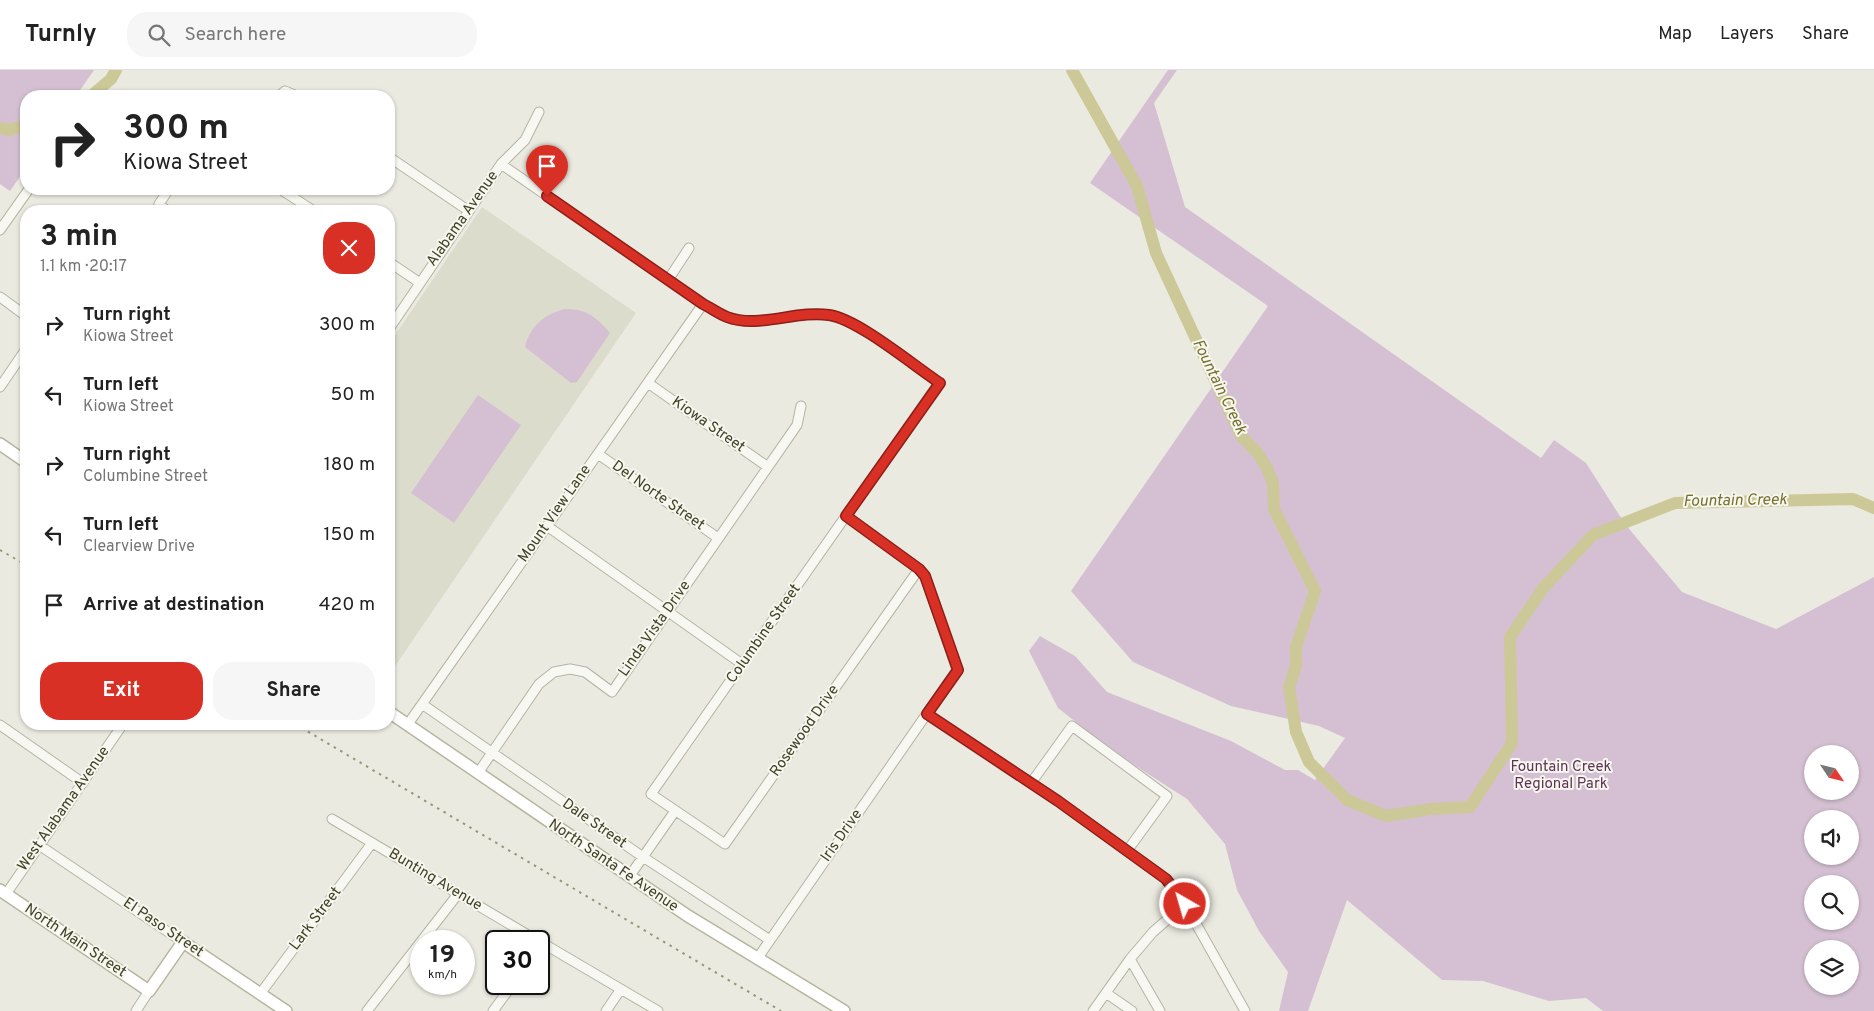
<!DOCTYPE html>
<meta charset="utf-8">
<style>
body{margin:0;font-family:Overpass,sans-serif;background:#f6f6f6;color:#222;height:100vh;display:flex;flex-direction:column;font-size:19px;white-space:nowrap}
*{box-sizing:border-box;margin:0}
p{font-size:16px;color:#767676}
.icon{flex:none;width:28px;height:28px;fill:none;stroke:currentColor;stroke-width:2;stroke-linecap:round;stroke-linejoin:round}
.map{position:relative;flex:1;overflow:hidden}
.side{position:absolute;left:20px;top:135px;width:375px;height:525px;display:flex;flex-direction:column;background:#fff;border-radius:20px;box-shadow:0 1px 4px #0004}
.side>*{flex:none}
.top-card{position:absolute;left:20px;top:20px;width:375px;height:105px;border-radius:20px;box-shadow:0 1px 4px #0004;background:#fff;color:#222;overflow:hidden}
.needle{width:32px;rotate:125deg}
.fabs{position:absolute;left:1804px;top:675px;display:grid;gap:10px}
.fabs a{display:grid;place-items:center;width:55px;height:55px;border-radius:50%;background:#fff;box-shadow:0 1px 4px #0004;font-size:25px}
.speed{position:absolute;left:410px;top:860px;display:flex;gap:10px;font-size:25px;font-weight:700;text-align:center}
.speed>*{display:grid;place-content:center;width:65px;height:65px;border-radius:50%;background:#fff;box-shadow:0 1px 4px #0004;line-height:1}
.speed small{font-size:12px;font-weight:400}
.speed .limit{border:2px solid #111;border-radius:8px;background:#fff;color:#111}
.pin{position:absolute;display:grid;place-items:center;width:42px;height:42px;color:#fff;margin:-51px -21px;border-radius:50% 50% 50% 0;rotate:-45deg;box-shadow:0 0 5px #0007}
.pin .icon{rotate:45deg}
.me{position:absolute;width:55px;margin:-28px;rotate:322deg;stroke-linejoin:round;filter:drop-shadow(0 0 4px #0008)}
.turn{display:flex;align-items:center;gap:18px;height:105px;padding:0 20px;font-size:22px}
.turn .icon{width:65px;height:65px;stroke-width:2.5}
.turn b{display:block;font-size:35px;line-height:42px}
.round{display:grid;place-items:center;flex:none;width:52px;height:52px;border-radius:20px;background:#f6f6f6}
.summary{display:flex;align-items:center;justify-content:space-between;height:85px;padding:0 20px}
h1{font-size:30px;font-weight:700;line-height:38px}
.button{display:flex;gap:10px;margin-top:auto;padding:10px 20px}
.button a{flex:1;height:58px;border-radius:20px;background:#d93025;color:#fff;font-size:20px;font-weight:700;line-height:58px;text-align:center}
.button a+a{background:#f6f6f6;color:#222}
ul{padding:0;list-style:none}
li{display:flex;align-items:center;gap:15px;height:70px;padding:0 20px}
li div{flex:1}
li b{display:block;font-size:19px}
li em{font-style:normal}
header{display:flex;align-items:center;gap:30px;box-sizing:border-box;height:70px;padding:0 25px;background:#fff;border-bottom:1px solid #e0e0e0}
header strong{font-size:24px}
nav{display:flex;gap:28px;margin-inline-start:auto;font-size:18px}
.search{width:350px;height:45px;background:#f6f6f6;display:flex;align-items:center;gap:12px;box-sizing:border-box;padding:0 18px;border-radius:20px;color:#767676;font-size:19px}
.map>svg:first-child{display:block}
.built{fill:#dcdccd}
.green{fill:#d4c0d2;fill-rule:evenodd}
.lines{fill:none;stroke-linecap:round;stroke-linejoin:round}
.river{stroke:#cdc898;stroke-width:12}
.minor-casing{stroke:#b4b4a5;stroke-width:11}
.major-casing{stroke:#b6b69e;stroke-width:14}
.minor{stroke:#f8f8f3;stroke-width:9}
.major{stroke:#fff;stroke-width:11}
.rail{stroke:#949578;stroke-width:2;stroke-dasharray:2.5 5;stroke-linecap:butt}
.route-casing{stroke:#8d1f18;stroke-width:12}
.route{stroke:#d93025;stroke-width:9}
.labels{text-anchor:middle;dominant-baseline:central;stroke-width:4;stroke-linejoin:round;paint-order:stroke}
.street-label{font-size:15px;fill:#424227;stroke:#f7f7ef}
.park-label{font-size:15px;fill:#5f3356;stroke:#f7f7ef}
.water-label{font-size:16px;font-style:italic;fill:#75702d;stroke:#f7f7ef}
</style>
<header>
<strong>Turnly</strong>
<div class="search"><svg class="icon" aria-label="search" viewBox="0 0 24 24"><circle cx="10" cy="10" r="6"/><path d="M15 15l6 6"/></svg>Search here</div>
<nav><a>Map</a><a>Layers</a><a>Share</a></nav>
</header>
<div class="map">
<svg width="1874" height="941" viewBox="0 0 1874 941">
<rect width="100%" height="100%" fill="#eaeae0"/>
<path class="built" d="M482,137L636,243L389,605V274Z"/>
<path class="green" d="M0,0H94L76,26H26V98L10,121L0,114Z
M1168,0H1177L1154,33L1185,137L1541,388L1554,370L1586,393L1625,454L1682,522L1776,559L1874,507V941H1603L1586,928L1549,931L1483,911L1442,910L1347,830L1308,941H1279L1288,902L1259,861L1237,820L1225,774L1187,729L1114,682L1058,638L1029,581L1040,566L1075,586L1107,622L1231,671L1285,700H1298L1315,710L1345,668L1319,656L1231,636L1133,592L1071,521L1268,236L1090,113ZM1812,684H1850V721H1812ZM1812,749H1850V786H1812ZM1812,814H1850V851H1812ZM1812,879H1850V916H1812Z
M564,239C585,238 597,247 610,263L577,312L571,313L525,277C530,256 544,245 564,239Z
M478,325L521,355L454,453L411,423Z"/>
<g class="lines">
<path class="river" d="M1072,0L1137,116L1156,183L1241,366L1257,382L1267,398L1273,413L1274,439L1315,521L1296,577V596L1289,617L1296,662L1309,692L1347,730L1386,746L1430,739L1470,737L1512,673L1510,567L1544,517L1593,465L1675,433L1853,429L1874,438
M91,26L111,9L116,0
M0,58L10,60L26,55"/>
<defs>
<path id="minor" d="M279,26L285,21L297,26
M389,87L469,141
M501,94L703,234C711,238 719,244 727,247C758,259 796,240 829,245C857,249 915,296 939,313L651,724L725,774L919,499
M280,119L314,141
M167,141L159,134L169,119
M0,160L29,119
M389,192L420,213
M668,210L689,178
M0,227L26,246
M389,259L501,94L525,70L539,42
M648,313L768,397
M0,317L26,279
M598,384L718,468
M547,456L742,594
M422,634L643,787L770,870
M927,644L1058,731L1166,809L1185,834L1245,941
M408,654L703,234
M0,655L83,713
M478,703L539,614L554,602L570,599L585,602L612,622L797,355L801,336
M1031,713L1072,656L1167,726L1127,781
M332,749L538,871
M39,775L183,872
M629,807L675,741
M6,824L123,654
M539,871L658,941
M757,889L957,600L925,506L919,499L846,446
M1130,889L1160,941
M1106,923L1132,941
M260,924L372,773
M136,941L149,921
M367,941L458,824
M493,941L513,914
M606,941L621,919
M1093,941L1130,889L1153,862L1185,834"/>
<path id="major" d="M0,374L26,392
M389,642L688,846L844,941
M0,820L149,921L183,872L286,941"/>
</defs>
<use href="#minor" class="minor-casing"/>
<use href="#major" class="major-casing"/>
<use href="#minor" class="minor"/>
<use href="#major" class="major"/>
<path class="rail" d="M0,480L26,495
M295,654L781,941"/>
</g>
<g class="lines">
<defs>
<path id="route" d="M547,126L703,234C711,238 719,244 727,247C758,259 796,240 829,245C858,249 914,296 940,313L846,446L919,499L925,506L958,600L927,644L1058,731L1166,809L1185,834"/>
</defs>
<use href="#route" class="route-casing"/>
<use href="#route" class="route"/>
</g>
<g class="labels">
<g class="street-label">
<text transform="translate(463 149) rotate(-55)">Alabama Avenue</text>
<text transform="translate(708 355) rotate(35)">Kiowa Street</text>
<text transform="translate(658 426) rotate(35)">Del Norte Street</text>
<text transform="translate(555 444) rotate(-55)">Mount View Lane</text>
<text transform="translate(655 559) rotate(-55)">Linda Vista Drive</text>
<text transform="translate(764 564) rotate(-55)">Columbine Street</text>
<text transform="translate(805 661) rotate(-55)">Rosewood Drive</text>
<text transform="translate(64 739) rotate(-55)">West Alabama Avenue</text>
<text transform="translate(594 754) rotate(35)">Dale Street</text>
<text transform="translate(842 766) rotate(-55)">Iris Drive</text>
<text transform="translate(613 796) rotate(34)">North Santa Fe Avenue</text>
<text transform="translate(435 810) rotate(31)">Bunting Avenue</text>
<text transform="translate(316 849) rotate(-53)">Lark Street</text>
<text transform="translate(163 858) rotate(34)">El Paso Street</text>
<text transform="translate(75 871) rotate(34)">North Main Street</text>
</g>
<g class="park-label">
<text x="1561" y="697">Fountain Creek<tspan x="1561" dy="17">Regional Park</tspan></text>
</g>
<g class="water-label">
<text transform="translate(1219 317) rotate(64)">Fountain Creek</text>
<text transform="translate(1735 431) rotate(-1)">Fountain Creek</text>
</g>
</g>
</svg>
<div class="fabs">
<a><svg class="needle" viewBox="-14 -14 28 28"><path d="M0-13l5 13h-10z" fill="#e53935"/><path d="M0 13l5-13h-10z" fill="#767676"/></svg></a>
<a><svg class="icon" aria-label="sound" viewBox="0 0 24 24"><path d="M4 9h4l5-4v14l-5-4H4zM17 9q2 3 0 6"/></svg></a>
<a><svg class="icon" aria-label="search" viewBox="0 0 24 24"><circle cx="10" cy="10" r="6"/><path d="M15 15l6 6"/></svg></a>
<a><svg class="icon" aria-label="layers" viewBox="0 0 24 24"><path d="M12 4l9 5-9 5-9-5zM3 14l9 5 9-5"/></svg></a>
</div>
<div class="speed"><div>19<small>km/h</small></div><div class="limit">30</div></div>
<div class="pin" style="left:547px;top:126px;background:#d93025"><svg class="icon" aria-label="arrive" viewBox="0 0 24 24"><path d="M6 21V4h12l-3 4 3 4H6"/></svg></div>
<svg class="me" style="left:1185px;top:834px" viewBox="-20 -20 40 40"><circle r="17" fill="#d93025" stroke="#fff" stroke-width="3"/><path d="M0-11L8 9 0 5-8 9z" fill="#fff"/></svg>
<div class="top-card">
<div class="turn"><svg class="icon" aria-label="right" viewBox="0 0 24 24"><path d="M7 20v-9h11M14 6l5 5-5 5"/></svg><div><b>300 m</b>Kiowa Street</div></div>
</div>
<section class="side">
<div class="summary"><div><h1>3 min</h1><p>1.1 km · 20:17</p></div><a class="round" style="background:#d93025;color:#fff"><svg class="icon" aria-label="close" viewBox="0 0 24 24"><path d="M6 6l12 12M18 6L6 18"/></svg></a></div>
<ul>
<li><svg class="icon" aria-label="right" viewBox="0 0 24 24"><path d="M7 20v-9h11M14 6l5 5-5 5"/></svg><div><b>Turn right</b><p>Kiowa Street</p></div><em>300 m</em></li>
<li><svg class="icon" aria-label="left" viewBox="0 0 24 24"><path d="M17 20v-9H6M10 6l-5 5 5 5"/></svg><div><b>Turn left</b><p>Kiowa Street</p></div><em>50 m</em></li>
<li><svg class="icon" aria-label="right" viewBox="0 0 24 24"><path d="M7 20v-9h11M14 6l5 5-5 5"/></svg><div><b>Turn right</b><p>Columbine Street</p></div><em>180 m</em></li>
<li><svg class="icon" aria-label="left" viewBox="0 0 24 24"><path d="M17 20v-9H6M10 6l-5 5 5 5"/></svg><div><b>Turn left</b><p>Clearview Drive</p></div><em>150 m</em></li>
<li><svg class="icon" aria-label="arrive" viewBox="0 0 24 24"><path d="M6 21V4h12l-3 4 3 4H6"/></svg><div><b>Arrive at destination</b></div><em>420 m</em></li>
</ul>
<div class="button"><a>Exit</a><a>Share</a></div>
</section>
</div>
